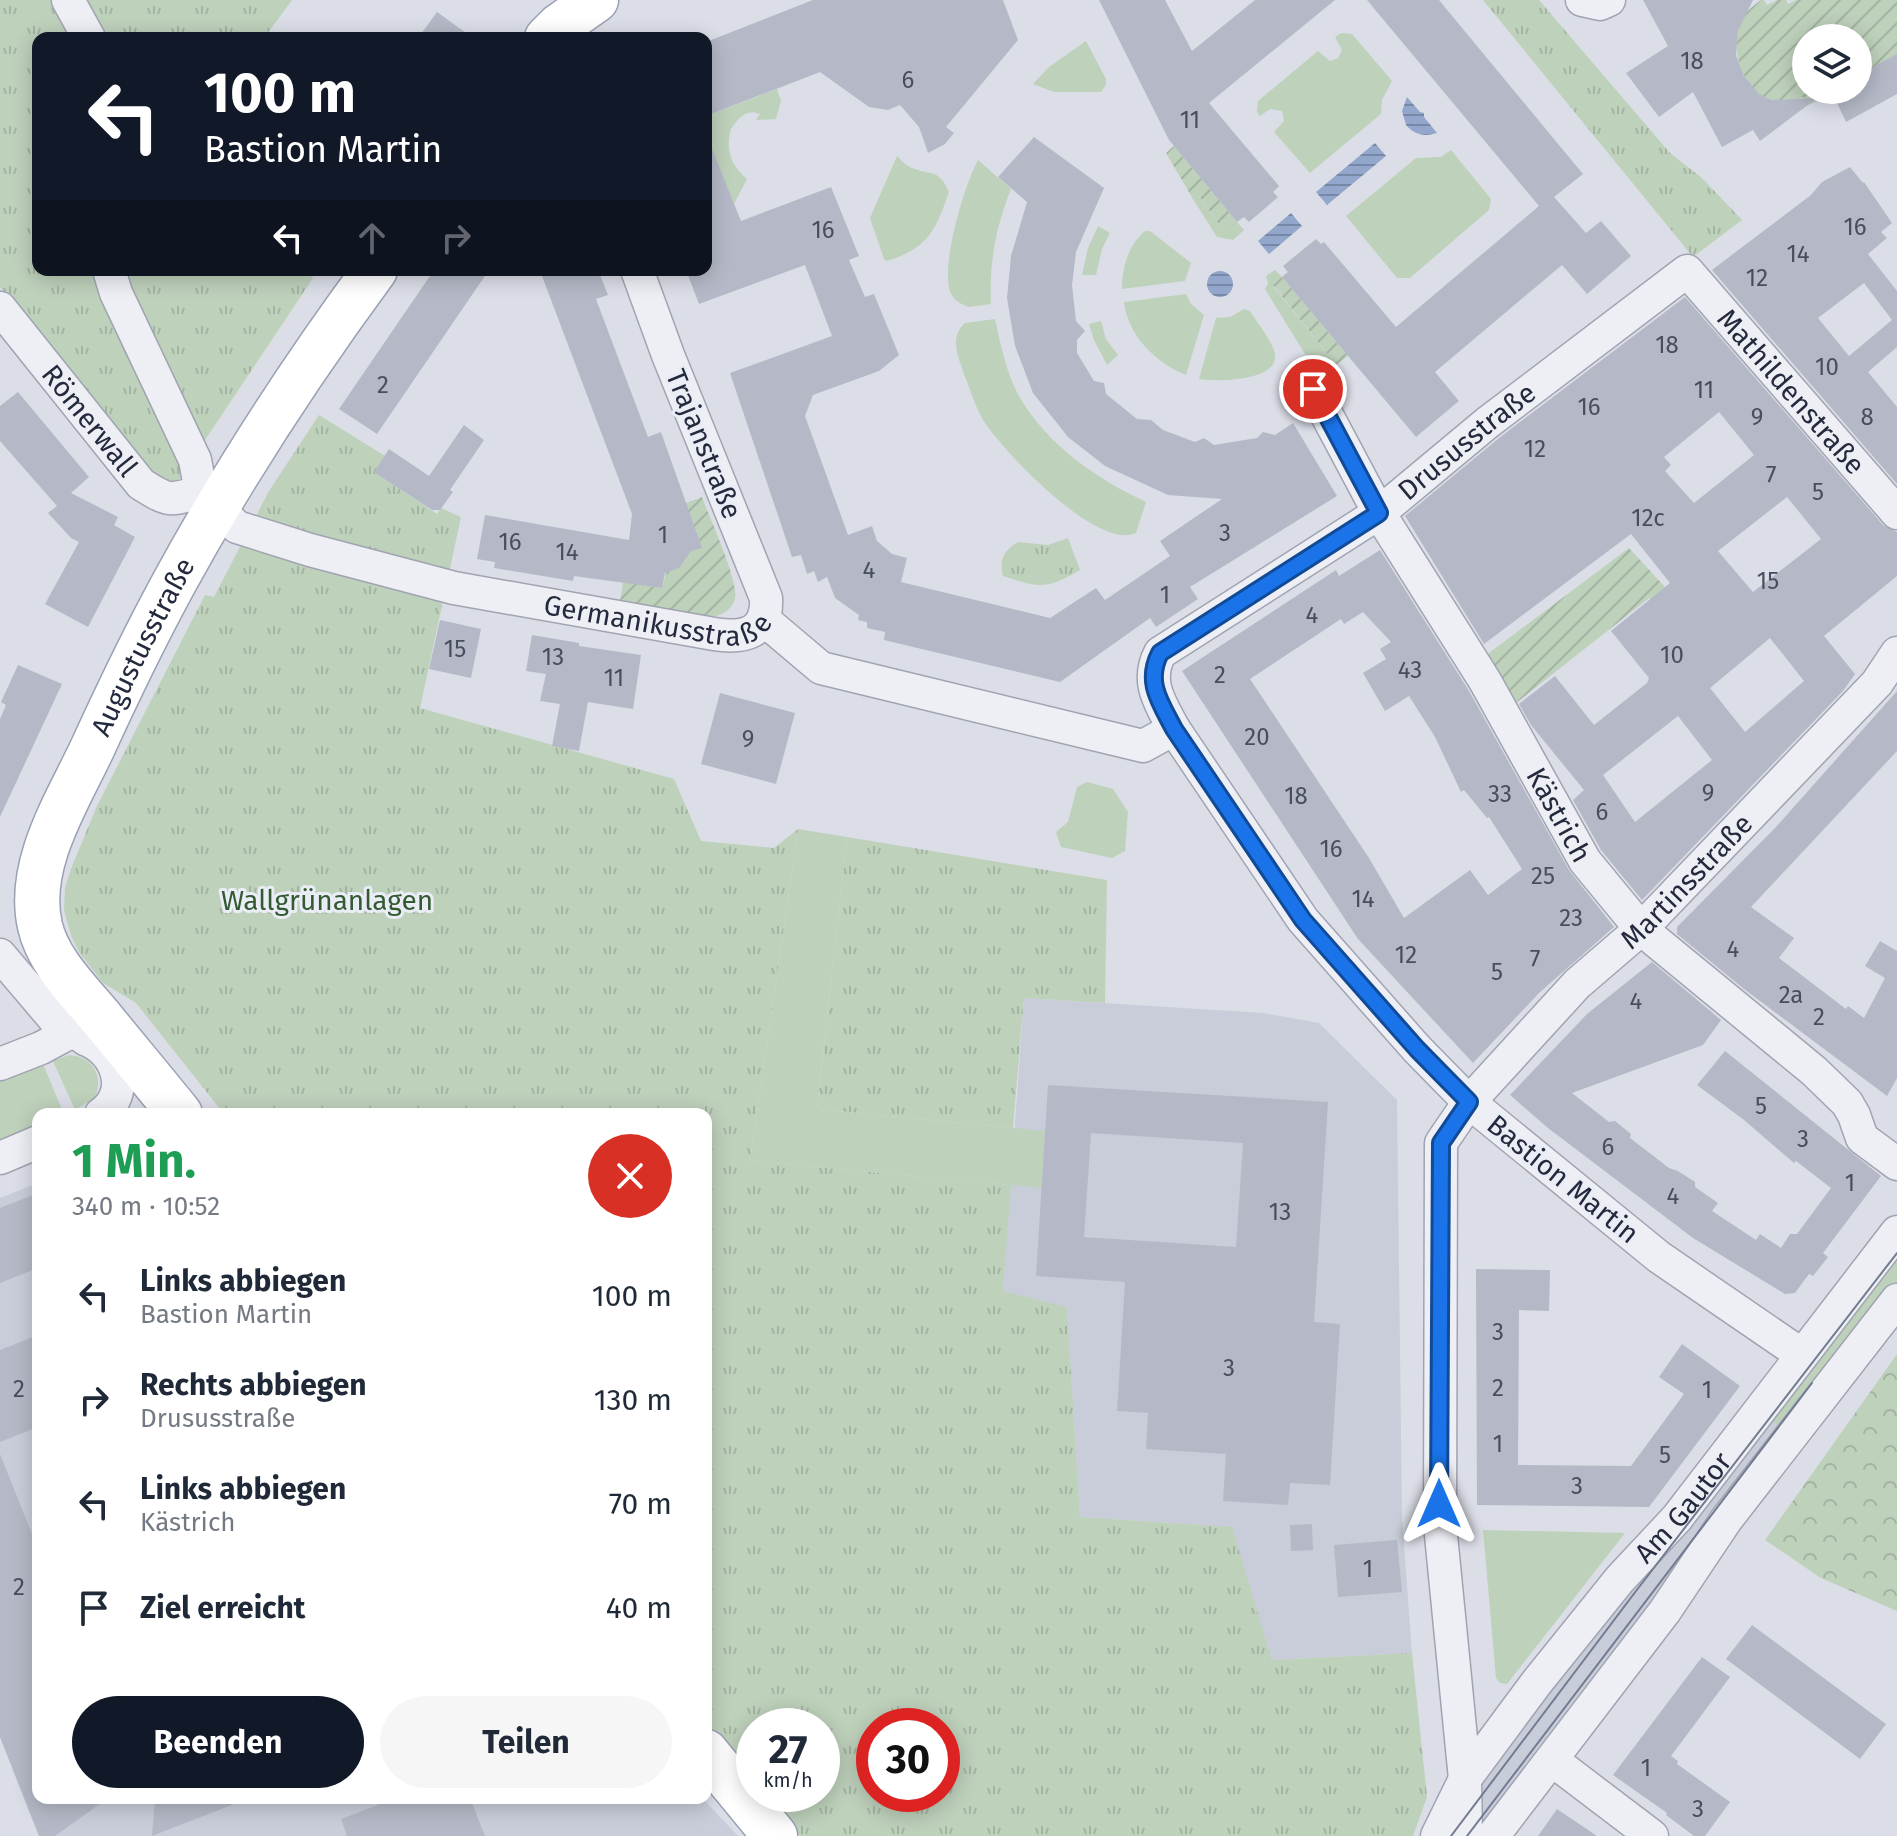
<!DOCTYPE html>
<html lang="de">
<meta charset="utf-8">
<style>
body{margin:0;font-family:"Fira Sans",sans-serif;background:#f6f6f7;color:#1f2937;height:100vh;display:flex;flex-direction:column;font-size:30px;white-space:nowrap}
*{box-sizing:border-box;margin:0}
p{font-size:26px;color:#747a83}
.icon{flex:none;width:44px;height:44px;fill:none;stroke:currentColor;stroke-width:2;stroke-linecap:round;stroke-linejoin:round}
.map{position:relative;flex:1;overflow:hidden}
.side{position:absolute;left:32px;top:1108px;width:680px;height:696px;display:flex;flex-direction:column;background:#fff;border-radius:16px;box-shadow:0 4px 20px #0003}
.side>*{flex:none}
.guide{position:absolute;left:32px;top:32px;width:680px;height:244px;border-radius:16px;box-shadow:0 4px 20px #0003;background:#111827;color:#fff;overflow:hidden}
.tools{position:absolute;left:1792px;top:24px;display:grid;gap:16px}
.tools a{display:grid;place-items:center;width:80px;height:80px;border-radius:50%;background:#fff;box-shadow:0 4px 20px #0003;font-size:40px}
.speed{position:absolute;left:736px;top:1708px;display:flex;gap:16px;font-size:40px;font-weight:700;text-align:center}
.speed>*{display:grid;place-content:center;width:104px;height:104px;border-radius:50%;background:#fff;box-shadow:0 4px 20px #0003;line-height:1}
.speed small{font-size:20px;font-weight:400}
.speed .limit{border:12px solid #d22;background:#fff;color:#111}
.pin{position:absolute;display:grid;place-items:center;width:68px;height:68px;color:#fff;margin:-34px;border:4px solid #fff;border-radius:50%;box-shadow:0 2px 8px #0007}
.me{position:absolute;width:88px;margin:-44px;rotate:0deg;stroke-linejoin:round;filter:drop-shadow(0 0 6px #0008)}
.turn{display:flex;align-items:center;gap:28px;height:168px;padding:0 40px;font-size:36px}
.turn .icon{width:104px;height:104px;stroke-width:2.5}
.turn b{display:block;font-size:56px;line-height:68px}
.lanes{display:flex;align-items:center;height:76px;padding:0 40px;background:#0003;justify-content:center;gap:40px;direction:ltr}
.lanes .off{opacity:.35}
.round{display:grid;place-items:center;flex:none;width:84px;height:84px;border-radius:42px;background:#f6f6f7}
.overview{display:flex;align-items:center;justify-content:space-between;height:136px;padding:0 40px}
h1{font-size:48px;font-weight:700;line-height:60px;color:#1e9e55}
.primary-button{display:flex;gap:16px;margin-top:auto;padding:16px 40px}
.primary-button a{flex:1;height:92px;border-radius:48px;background:#111827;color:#fff;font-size:32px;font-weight:700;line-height:92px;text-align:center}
.primary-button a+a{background:#f6f6f7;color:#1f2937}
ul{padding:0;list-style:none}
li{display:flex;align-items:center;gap:24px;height:104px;padding:0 40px}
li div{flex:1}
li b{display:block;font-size:30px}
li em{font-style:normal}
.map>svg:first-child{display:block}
.built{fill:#c8cdd9}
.grass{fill:#bed1bb}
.forest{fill:url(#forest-crowns)}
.park{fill:url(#park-tufts);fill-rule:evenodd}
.garden{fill:url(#garden-furrows)}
.water{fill:url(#water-rules)}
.building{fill:#b5b9c7;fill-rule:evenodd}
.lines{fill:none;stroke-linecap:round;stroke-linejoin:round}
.street-casing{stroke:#a0a4b1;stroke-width:35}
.primary-casing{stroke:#99a1b3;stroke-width:47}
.street{stroke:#eeeff5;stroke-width:32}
.primary{stroke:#fff;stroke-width:44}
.tram{stroke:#737b91;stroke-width:2}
.route-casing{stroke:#114b97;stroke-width:20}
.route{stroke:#1a73e8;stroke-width:14}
.labels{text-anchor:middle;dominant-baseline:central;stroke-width:6;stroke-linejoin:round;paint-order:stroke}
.number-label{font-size:24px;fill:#484e60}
.street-label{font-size:28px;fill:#242a3e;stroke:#eaedf5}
.park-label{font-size:28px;fill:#335a30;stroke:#eaedf5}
</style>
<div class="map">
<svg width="1897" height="1836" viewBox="0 0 1897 1836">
<defs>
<pattern id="forest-crowns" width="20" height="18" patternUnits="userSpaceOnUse" patternTransform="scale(2)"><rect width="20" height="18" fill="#bed1bb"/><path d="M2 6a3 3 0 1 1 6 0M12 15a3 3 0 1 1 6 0" fill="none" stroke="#a3b4a2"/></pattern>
<pattern id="park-tufts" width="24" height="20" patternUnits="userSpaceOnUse" patternTransform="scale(2)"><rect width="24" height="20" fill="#bed1bb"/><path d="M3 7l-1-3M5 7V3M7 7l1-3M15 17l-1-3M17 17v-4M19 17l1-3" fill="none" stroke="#a3b4a2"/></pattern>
<pattern id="garden-furrows" width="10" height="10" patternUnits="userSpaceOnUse" patternTransform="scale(2)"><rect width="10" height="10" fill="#bed1bb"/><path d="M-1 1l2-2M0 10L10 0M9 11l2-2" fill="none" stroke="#a3b4a2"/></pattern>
<pattern id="water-rules" width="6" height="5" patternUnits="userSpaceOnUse" patternTransform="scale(2)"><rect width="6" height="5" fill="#92a7cb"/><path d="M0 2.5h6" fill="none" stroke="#7788a6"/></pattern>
</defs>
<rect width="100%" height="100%" fill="#dbdee7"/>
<path class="built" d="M1024,998L1263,1013L1319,1023L1397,1100L1402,1518L1412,1653L1272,1660L1231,1527L1080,1517L1067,1308L1003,1291Z
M38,1183V1798H702L738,1836H39L0,1737V1198Z
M1897,1285L1485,1833L1479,1797L1483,1766L1766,1417Z"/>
<path class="grass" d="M1341,33L1352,34L1392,81L1382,100L1381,114L1310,173L1274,132L1284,121L1282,111L1270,109L1260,116L1257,112L1258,101L1318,51L1330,61L1338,58L1342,50L1335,37Z
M1086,41L1106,79V85L1101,92H1054L1033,84L1049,67Z
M777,89L781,101L776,119L756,120L760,114C746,108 738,119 731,129C725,150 731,165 747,179L734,204L706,134V116Z
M1451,150L1491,199L1489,210L1410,278H1397L1346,216L1416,158L1441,157Z
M897,156C901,160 906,166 912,168C931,176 939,168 949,192C936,229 929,248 887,261L884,259L870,218Z
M978,160L1011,189C996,227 989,262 991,304L969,307C960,304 953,300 950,291C941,264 964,186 978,160Z
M1198,195L1225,233L1237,222L1244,230L1233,240L1217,237L1193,199Z
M1098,226L1110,233L1102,249L1096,275H1082L1088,248Z
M1145,231H1150L1191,263L1185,281L1122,289C1122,268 1128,245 1145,231Z
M1275,270L1282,277L1273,286L1336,365C1327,372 1323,372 1313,367L1265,289L1268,283L1266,276Z
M1186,294L1191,304L1204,315L1186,375C1156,363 1128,336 1124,302Z
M1244,309L1250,311C1257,323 1272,340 1275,354C1279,382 1215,382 1199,379L1216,318L1230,317Z
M995,319C1001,345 1006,373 1019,396C1047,445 1097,479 1146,502L1136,533C1097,551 1003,451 983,420C975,406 970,389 964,374C958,356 949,337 965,323Z
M1101,321L1106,339L1118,355L1107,365L1094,340L1089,324Z
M1087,782L1113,789L1128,812L1125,851L1112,858L1061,847L1056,832L1068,822L1077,787Z
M798,829L847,837L817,1109L1045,1131L1042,1188L750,1161Z
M69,1055C93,1057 104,1075 95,1098L75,1110L53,1061Z
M43,1064L64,1114H38V1125L0,1140V1081Z
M1897,1256V1285L1786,1430L1766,1417Z
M1483,1530L1625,1533L1507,1684L1500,1683L1496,1678Z"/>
<path class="forest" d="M1897,1354V1611L1821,1578L1765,1540Z"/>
<path class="park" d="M0,0H292L264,38H38V270H303L313,278L173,488L147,476L0,287Z
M1483,0H1539L1670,153L1702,178L1742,220L1693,257Z
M319,415L385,456L375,472L437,514L441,508L461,517L420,708L674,779L701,841L774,848L798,829L750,1161L1011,1185L1003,1291L1067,1307L1080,1517L1232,1527L1272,1660L1412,1653L1427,1797L1413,1836H800L765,1794H822V1726H754V1781L706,1723V1114H224L136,1003L103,983L79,952L72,938L64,911L65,888L72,866L97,806L205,595L214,597L269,491ZM874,1726H942V1794H874Z
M1068,538L1080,570C1046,590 1040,588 1003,576C999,558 1004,551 1018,542L1048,545Z
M847,837L1107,880L1105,1003L1024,998L1013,1128L817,1109Z"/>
<path class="garden" d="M1761,0H1764L1767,5L1777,0H1786L1788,4L1796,0H1897V59L1870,69L1866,62L1858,66V38H1806V90H1831L1833,95L1806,106L1803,97L1783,106C1775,102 1766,99 1759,94C1736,76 1729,37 1746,13C1750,8 1756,4 1761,0Z
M1174,146L1237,222L1225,233L1199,196L1193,199L1166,153Z
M1282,277L1348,356L1336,365L1273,285Z
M702,497C709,516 739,582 735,598C732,612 718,617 706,617L620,602L623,582L662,588L686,503Z
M1629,548L1700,625L1683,640L1649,598L1516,703L1485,656Z"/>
<path class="water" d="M1407,97L1420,112L1424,113V117L1437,133C1424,137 1415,135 1406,125L1402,111Z
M1375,143L1386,156L1327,205L1316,192Z
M1291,213L1302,226L1269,254L1258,241Z
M1207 284a13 13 0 1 1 26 0a13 13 0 1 1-26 0Z"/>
<path class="building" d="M813,0H1003L1018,40L946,127L954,133L945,144L928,153L919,127L900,105L888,110L869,107L820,72L706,116V42Z
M1099,0H1165L1192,51L1255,0H1335L1209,103L1279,186L1273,192L1278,197L1249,222L1244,217L1237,222L1169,140Z
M1367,0H1439L1583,174L1554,197L1586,233L1601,221L1631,256L1587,294L1562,265L1435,372L1459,401L1416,437L1282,277L1288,272L1283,266L1316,239L1321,244L1324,242L1396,327L1539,206Z
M1643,0H1753L1738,31L1736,55L1744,76L1759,94L1771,100L1817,98L1760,141L1753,130L1722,147L1693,92L1659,117L1626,73L1668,46Z
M437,12L473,38H418Z
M1897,54V94L1846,122L1831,90H1858V75Z
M707,136L741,221L831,187L859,256L849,260L865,297L874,294L899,355L879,371L813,395L805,416L848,535L872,526L877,541L892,554L907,558L901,582L1050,618L1096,588L1105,600L1170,556L1160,541L1222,499L1168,495L1105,466L1068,437L1033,393L1015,346L1007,298L1011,256L1027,202L998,177L1034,137L1104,188L1076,252L1072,285L1076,321L1085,331L1077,340V353L1094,381L1104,383L1106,394L1137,419L1151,420L1163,430L1195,442L1204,438L1214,445L1257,438L1263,432L1275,435L1293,423L1337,496L1190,587L1198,599L1156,627L1150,618L1060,682L884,640L885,632L867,628V622L858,620L859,615L835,598L827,577L818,582L814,571L807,574L801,555L792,557L730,373L832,336L805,265L699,304L686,270H706Z
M1850,167L1863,183L1864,182L1892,223L1881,232L1887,238L1868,254L1897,291V347L1868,372L1897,407V484L1712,270L1811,195L1822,182ZM1864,283L1892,320L1849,356L1818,318Z
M434,270H489L377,434L339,409Z
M557,270H598L608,295L596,299L648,437L661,432L702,548L691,551L679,568L665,573L662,588L574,576L573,581L494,568L495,562L477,559L485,515L629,540L632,514L542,276Z
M1685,297L1883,525L1897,532V576L1824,636L1855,674L1843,691L1642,900L1601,850L1573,800L1584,790L1531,725L1519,704L1555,676L1594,725L1647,683L1649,678L1611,631L1670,583L1631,534L1484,644L1405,516L1499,438ZM1719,412L1754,455L1694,503L1665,471L1671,465L1664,457ZM1787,497L1821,539L1753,592L1718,551ZM1770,638L1804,681L1745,732L1710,688ZM1678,716L1712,760L1635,822L1603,775Z
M18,392L89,477L71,493L118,517L114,525L135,537L88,627L45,604L79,542L71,538L48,513L57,506L0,441V406Z
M464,425L484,440L450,490L453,492L440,510H432L374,472L389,449L429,476Z
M1380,550L1469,691L1569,870L1614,927L1539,993L1473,1063L1358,939L1182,671L1336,570L1339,576ZM1363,612L1391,642L1380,649L1386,659L1363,673L1385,711L1409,696L1435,737L1461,792L1464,790L1487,818L1489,817L1522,869L1488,895L1470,870L1404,918L1369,858L1250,679L1341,619L1344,624Z
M440,620L481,629L471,678L429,669Z
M532,635L579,643V646L641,655L633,709L588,702L579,751L552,746L560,704L540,701L546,674L526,671Z
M18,665L62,684L0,817V719L6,705L1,702Z
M1897,691V751L1751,907L1794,938L1779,958L1846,1009L1848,1006L1864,1018L1885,978L1865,966L1880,941L1897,951V1078L1887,1096L1744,989L1677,934V927L1775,828Z
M720,693L795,713L776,784L701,764Z
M1652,962L1721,1020L1703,1045L1572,1093L1609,1122L1615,1121L1631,1134L1630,1138L1669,1168L1678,1171L1695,1182V1187L1718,1203L1712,1211L1756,1240L1760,1234L1781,1248L1790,1234H1797L1831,1188L1796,1161L1794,1163L1744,1120L1697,1085L1725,1051L1881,1176L1823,1253L1828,1257L1813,1276L1809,1274L1795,1293L1785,1294L1693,1238L1548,1128L1510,1095L1587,1014Z
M1048,1085L1328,1102L1314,1322L1340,1324L1330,1485L1290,1483L1288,1505L1223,1501L1226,1454L1146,1449L1148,1413L1117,1411L1125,1282L1036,1276ZM1091,1133L1243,1143L1236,1247L1084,1237Z
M38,1193V1268L0,1283V1208Z
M1476,1269L1550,1270L1549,1311L1519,1310L1518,1465L1631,1466L1684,1394L1659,1377L1682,1344L1740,1386L1649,1507L1477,1505Z
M38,1335V1427L0,1442V1350Z
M0,1454L38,1549V1798H108L55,1836H39L0,1737Z
M1312,1524L1313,1550L1291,1551L1290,1525Z
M1397,1540L1402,1592L1338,1597L1334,1545Z
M1752,1625L1886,1724L1860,1759L1726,1659Z
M1702,1657L1730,1677L1671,1756L1678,1761L1677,1764L1730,1802L1705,1836H1694L1666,1815L1667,1813L1613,1775Z
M155,1798H247V1799L152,1836Z
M396,1798H470L485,1836H347L341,1819Z
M1557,1809L1597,1836H1538Z"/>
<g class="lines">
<defs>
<g id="street">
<path d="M68,0L89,38"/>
<path d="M1582,0L1600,4L1609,0"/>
<path id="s1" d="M109,270L116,293L195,460L201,492L237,527L310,550L454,588L714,634C744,639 768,633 766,598L668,355L637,270"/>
<path id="s2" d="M0,308L141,484C171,503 169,500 201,492"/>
<path id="s3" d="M1313,389L1379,513L1485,681L1585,861L1641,929L1814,1071L1847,1103L1854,1115L1862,1138L1897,1164"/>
<path d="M763,619L821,668L1143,746L1174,729"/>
<path d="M0,955L67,1034"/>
<path d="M85,1039C117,1051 132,1092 101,1114"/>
<path d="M0,1064L41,1048L67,1034L89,1033L119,1039"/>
<path d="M0,1158L38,1142"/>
<path id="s4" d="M1802,1355L1659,1257L1469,1102L1417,1049L1303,920L1174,729C1160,703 1145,682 1160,653L1379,513L1487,423L1687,271L1897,513"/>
<path d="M1552,1760L1652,1836"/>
<path id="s5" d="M1437,1836L1465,1779L1537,1682L1620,1579L1677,1518L1897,1232"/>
<path id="s6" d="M1466,1836L1465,1779L1440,1525L1441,1143L1469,1102L1577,984L1641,929L1877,683L1897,653"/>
<path d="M1493,1836L1665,1611L1726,1520L1897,1300"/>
</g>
<g id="primary">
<path d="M547,38L559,26L596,0"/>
<path id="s7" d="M180,1114C155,1083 129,1052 103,1020C81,993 48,962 40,926C26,865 67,802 92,749C118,692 145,636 175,581C234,473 302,369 375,270"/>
<path d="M706,1752L775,1836"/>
</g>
</defs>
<use href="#street" class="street-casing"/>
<use href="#primary" class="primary-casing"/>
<use href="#street" class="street"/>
<use href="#primary" class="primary"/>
<path class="tram" d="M1451,1836L1636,1591L1897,1253
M1467,1836L1812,1383"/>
</g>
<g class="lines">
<defs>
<path id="route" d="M1313,389L1379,513L1160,653C1145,682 1160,702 1174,729L1303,920L1417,1049L1469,1102L1441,1143L1439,1504"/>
</defs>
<use href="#route" class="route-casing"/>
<use href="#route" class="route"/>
</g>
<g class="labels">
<g class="number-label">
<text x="1692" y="61">18</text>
<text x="908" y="80">6</text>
<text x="1190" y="120">11</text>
<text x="1855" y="227">16</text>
<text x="823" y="230">16</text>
<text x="1798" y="254">14</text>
<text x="1757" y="278">12</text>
<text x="1667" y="345">18</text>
<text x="1827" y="367">10</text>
<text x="383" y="385">2</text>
<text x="1704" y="390">11</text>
<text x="1589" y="407">16</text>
<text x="1757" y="417">9</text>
<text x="1867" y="417">8</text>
<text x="1535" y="449">12</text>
<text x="1771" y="475">7</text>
<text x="1818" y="492">5</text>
<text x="1648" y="518">12c</text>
<text x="1225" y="533">3</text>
<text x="663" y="535">1</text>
<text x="510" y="542">16</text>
<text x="567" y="552">14</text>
<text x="869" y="570">4</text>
<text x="1768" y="581">15</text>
<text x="1165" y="595">1</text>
<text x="1312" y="615">4</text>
<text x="455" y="649">15</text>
<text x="1672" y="655">10</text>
<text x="553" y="657">13</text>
<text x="1410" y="670">43</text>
<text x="1220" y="675">2</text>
<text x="614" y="678">11</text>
<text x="1257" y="737">20</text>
<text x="748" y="739">9</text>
<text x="1708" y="793">9</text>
<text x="1500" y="794">33</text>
<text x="1296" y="796">18</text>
<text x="1602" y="812">6</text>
<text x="1331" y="849">16</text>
<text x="1543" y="876">25</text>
<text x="1363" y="899">14</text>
<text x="1571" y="918">23</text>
<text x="1733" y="949">4</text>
<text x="1406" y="955">12</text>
<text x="1535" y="959">7</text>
<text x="1497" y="972">5</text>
<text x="1791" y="995">2a</text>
<text x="1636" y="1001">4</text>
<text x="1819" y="1017">2</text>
<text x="1761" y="1106">5</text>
<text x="1803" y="1139">3</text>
<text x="1608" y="1147">6</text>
<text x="1850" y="1183">1</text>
<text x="1673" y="1196">4</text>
<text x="1280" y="1212">13</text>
<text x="1498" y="1332">3</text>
<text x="1229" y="1368">3</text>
<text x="1498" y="1388">2</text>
<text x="19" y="1389">2</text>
<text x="1707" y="1390">1</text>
<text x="1498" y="1444">1</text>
<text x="1665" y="1455">5</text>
<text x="1577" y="1486">3</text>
<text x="1368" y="1569">1</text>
<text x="19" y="1587">2</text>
<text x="1646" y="1768">1</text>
<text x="1698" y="1809">3</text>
</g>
<g class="street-label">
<text stroke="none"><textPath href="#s4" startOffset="1788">Mathildenstraße</textPath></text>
<text stroke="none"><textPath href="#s2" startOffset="144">Römerwall</textPath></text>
<text stroke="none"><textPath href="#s4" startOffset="1350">Drususstraße</textPath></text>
<text transform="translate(704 444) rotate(68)">Trajanstraße</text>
<text stroke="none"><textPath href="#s1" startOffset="724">Germanikusstraße</textPath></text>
<text stroke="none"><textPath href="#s7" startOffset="538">Augustusstraße</textPath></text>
<text stroke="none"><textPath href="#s3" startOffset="492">Kästrich</textPath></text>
<text stroke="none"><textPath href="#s6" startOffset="1054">Martinsstraße</textPath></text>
<text transform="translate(1563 1179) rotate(39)">Bastion Martin</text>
<text stroke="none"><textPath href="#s5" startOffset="412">Am Gautor</textPath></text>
</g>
<g class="park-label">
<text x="327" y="900">Wallgrünanlagen</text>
</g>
</g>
</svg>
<div class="tools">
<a><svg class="icon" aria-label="layers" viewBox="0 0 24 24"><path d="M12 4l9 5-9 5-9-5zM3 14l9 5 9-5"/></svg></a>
</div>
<div class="speed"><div>27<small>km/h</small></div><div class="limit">30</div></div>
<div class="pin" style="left:1313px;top:389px;background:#d93025"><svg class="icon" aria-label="arrive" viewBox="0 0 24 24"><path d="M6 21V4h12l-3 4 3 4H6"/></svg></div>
<svg class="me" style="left:1439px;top:1504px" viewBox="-20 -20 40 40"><path d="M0-17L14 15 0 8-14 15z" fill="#1a73e8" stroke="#fff" stroke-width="4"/></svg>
<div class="guide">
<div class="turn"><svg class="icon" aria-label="left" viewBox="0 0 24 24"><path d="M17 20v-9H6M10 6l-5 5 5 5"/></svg><div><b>100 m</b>Bastion Martin</div></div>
<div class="lanes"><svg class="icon" aria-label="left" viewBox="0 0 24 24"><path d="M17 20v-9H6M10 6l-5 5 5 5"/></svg><svg class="icon off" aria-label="ahead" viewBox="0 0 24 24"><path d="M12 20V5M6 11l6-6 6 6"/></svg><svg class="icon off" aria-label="right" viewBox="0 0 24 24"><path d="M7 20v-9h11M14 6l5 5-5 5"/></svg></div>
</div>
<section class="side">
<div class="overview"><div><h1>1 Min.</h1><p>340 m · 10:52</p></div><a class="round" style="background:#d93025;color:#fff"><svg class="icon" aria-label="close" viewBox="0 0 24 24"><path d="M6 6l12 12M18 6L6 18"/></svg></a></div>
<ul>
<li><svg class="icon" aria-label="left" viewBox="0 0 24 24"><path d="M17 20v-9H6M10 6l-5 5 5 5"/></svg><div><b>Links abbiegen</b><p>Bastion Martin</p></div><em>100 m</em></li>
<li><svg class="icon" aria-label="right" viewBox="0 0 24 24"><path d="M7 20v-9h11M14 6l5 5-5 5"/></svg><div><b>Rechts abbiegen</b><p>Drususstraße</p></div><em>130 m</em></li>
<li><svg class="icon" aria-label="left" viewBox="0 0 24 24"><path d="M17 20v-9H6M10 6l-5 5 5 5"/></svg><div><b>Links abbiegen</b><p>Kästrich</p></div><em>70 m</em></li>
<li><svg class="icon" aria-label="arrive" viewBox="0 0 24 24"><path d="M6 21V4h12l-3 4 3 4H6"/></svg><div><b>Ziel erreicht</b></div><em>40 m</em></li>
</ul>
<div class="primary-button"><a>Beenden</a><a>Teilen</a></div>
</section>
</div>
